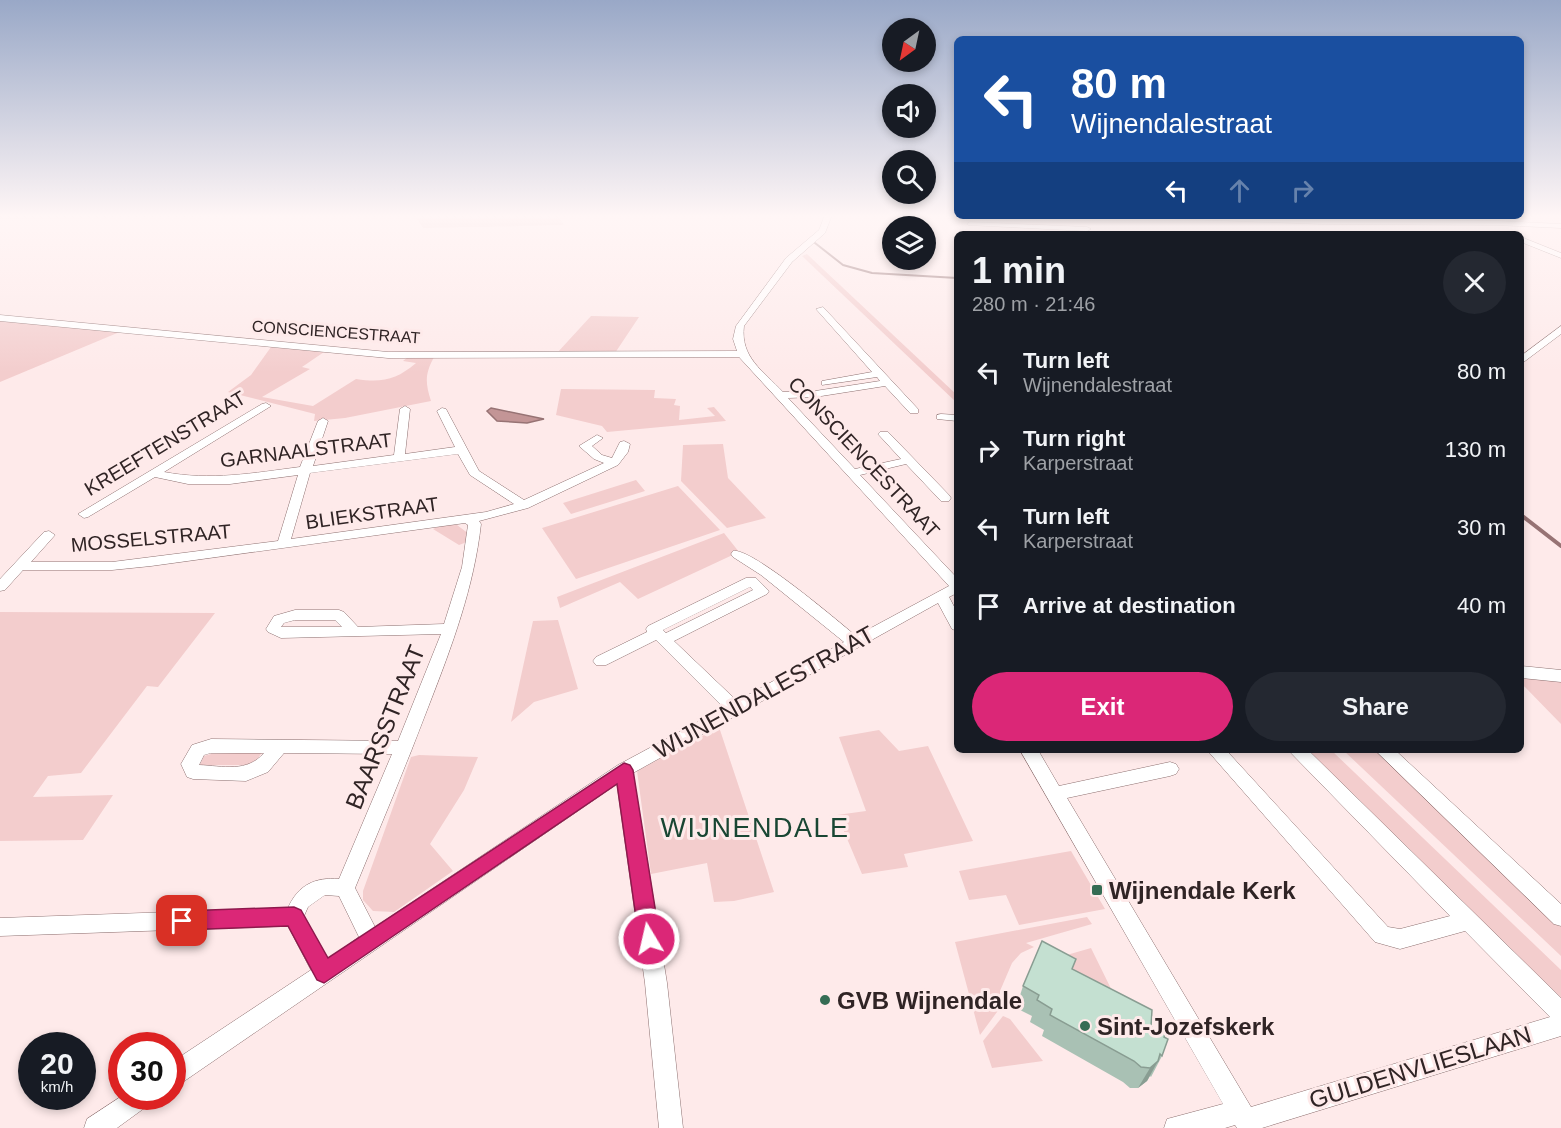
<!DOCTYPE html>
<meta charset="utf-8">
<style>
body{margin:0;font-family:Helvetica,sans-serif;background:#242831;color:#f1f3f6;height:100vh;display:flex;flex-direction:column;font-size:22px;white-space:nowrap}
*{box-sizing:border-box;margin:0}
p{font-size:20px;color:#9ea1a6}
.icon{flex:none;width:33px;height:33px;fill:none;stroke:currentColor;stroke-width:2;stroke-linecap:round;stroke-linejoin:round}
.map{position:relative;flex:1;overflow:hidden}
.details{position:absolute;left:954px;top:231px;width:570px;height:522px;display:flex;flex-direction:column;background:#171b24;border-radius:9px;box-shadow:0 3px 9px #0003}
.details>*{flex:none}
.banner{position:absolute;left:954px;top:36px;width:570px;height:183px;border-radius:9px;box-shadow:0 3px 9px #0003;background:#1a4fa0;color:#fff;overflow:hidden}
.needle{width:39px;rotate:213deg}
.tools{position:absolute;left:882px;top:18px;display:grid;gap:12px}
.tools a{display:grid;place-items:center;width:54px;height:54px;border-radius:50%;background:#171b24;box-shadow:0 3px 9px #0003;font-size:30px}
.speed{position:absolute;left:18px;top:1032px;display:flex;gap:12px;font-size:30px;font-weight:700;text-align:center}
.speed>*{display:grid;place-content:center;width:78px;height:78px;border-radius:50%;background:#171b24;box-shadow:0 3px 9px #0003;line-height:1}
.speed small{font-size:15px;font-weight:400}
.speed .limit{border:9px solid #d22;background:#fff;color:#111}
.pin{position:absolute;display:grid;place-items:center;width:51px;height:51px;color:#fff;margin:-26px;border-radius:12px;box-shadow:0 3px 9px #0006}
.me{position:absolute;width:66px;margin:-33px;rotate:351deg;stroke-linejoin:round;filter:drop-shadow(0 0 4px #0008)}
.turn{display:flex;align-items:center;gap:21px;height:126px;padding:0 18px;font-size:27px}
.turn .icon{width:78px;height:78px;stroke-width:2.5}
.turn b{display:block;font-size:42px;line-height:51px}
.lanes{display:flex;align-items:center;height:57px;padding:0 18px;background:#0003;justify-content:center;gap:30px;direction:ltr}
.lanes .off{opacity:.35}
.round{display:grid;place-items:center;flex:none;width:63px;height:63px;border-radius:32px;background:#242831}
.summary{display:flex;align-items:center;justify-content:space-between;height:102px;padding:0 18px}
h1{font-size:36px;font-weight:700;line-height:45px}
.action{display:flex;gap:12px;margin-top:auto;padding:12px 18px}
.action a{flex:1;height:69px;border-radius:36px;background:#db2777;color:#fff;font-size:24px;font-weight:700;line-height:69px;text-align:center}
.action a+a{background:#242831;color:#f1f3f6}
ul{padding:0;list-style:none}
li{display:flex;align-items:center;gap:18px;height:78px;padding:0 18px}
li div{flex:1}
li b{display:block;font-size:22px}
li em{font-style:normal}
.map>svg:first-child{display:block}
.green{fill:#f3cdcd}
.water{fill:#c39596;stroke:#977374;stroke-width:1.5}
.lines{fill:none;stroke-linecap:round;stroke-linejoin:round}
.stream-far1{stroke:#977374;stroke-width:2}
.stream{stroke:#977374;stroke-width:4}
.minor-casing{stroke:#8d7070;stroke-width:1}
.minor{fill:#fff;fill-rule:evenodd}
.wall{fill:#a9c1b4}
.shaded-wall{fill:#899d92}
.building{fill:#c4e0d1;stroke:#899d92;stroke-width:1.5}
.route{fill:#db2777;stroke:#8e194d;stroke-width:1.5}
.poi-dot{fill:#356c54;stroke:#feeaea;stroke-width:2}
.labels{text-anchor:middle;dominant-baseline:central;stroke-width:6;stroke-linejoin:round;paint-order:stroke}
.far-street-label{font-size:16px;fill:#302425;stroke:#feeaea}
.street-label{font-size:20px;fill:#302425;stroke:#feeaea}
.near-street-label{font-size:24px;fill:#302425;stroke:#feeaea}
.near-poi-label{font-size:24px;font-weight:bold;fill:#302425;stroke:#feeaea;text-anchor:start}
.near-quarter-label{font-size:27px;letter-spacing:1.5px;fill:#194633;stroke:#feeaea}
</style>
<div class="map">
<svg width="1561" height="1128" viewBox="0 0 1561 1128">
<rect width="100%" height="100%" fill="#feeaea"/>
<path class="green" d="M0,215H381L0,219Z
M415,215H558L564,225L423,228Z
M807,254L957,395V403L802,256Z
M591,316L639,317L615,353H557Z
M0,320L122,331L0,382Z
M271,347L324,352L302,367L310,369L262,397L313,406L356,379C382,383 396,380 416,363L403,361L408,357H434C425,374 425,382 431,401L345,418L314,421L315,414L228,392L251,375Z
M561,389L655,390L654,398L676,399L674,405L680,406L679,420L715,416L707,408L714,407L726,421L607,432L602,426L556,415Z
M723,444L728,478L766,518L727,528L681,481L683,445Z
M636,480L645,491L571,514L563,503Z
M678,486L720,530L576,579L542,528Z
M445,524L457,525L469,534L467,542L459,545L433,529Z
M724,533L739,552L638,599L620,582L560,608L557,597Z
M0,612L215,613L158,687L147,686L81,773L48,776L33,797L113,795L83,840L0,841Z
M558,620L578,689L534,702L511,722L533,621Z
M1521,677L1561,681V724L1521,683Z
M719,727L774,892L734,901L714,902L707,863L651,874L637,771Z
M879,730L899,751L928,746L973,841L904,854L908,867L862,874L837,815L866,811L839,737Z
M1302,750H1331L1561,970V1004Z
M1343,750H1375L1561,923V956Z
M262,752L256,762L248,765H200L204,756L211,754Z
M419,755L478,757L464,790L430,844L453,871L394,912L373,911L363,900V891L411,757Z
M1071,851L1105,909L1019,925L1006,895L969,900L959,871Z
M1087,917L1092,924L1026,943L1034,947L1021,953L1012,963L1000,991V1008L980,1035L955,942Z
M1091,948L1120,1007L1053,959Z
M1003,1016L1010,1019L1043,1061L992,1068L983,1041Z"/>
<path class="water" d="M491,408L544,419L527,423L497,421L487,411Z"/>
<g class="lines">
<path class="stream-far1" d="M815,243L843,265L872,273L957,278"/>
<path class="stream" d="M1521,515L1561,546"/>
<defs>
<path id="minor" d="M825,215H832L825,233L792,262L744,326C740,357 763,371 783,392L815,391L880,381L877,377L822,385V381L872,372L816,309L823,307L918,409V413H910L885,386L815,397L788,398L855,469L901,459L878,434L880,432H888L949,495L951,498L949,501H941L906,464L860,475L957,578V593L949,597L957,612V631L952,629L938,603L633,773L667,983L683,1128H659L645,983L617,784L180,1084L172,1087V1062L311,970L288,926L0,936V918L288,908C298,885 315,877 339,879L392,754L284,753L268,772L246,781L193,779L187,777L181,764L192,745L211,739L398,741L441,634L281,638L268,632L266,629L274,616L295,610H339L344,612L358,627L444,624L462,567L468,525L465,523L151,566L112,570H23L5,590L0,591V579L44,532L49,531L55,535L31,562H112L278,541L298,475L230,484H188L155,477L88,517L84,518L78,514L262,404L266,403L271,406L164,472C210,481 254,473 300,467L318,421L323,418L328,421L313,466L394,455L400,409L405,406L410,409L405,454L455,447L437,411L442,408L446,409L479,471L524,500L604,463L594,459L579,446L597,435L603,438L592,446L602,455L612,458L620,442L624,441L630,444L628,452L618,465L528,508L479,521L481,524C474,587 452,646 429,705C406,766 380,827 355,888L375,927L618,765L724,708L656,640L606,665H596L593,661L596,657L647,632L646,629L648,626L746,578H756L769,591L767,594L674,641L737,701L844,642L761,575L733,557L731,554L733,551C751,547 838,621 856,636L949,586L739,357L388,358L0,321V315L388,352L737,351L733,339L736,326L786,258L819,230ZM458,454L470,475L514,504L486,512L291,539L310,473ZM750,587L753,590L666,633L663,630ZM295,620H335L342,627H281L284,623ZM211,753H264C247,773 223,766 199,765L204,755ZM325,895L339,896L359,937L328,959L304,916L308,907Z
M915,215H922L915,226H909Z
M1155,216L1497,221L1561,224V228L1497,225L1321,224L1158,218Z
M970,222L1087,227L1091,229L1087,231L968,225V223Z
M1521,237L1561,253V258L1521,242Z
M1561,326V334L1521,364V356Z
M941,414L957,415V421L937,419V415Z
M1521,666L1561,670V682L1521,678Z
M1020,750H1038L1059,786L1170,762L1176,764L1179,769L1176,774L1170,776L1067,798L1251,1107L1550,1017L1465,931L1400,949L1375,942L1207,750H1226L1388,927L1400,929L1450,916L1288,750H1308L1561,998V1036L1262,1128H1237L1235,1125L1225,1128H1164L1167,1119L1223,1104Z
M1375,750H1395L1561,904V926L1554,924Z
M122,1096H154L150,1104L117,1128H84L87,1119Z"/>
</defs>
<use href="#minor" class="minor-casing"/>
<use href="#minor" class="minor"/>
</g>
<path class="wall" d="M1072,969L1151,1027L1162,1056L1151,1077L1150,1076L1147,1081L1138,1088H1130L1123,1082L1042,1036L1044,1030L1030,1022L1032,1016L1016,1008L1023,986Z"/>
<path class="shaded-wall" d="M1158,1061L1147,1081L1138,1088L1150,1068Z"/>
<path class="building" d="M1042,941L1076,959L1072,969L1152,1010L1151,1027L1165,1034L1164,1037L1168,1039L1162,1056L1160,1054L1158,1061L1150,1068L1141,1067L1134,1061L1050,1015L1052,1009L1037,1000L1039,995L1023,986Z"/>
<linearGradient id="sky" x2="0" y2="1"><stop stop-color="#99a8c7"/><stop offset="0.58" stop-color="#fff6f6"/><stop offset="1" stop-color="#fff6f6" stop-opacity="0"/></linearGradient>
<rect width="1561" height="373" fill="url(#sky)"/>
<path class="route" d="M624,763L630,765L633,770L660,939L657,946L649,949L642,946L639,939L617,784L324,983L317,980L288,926L182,930L175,927L172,921L175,914L182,911L294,907L301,910L328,958Z"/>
<g class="poi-dot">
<rect x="1091" y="884" width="12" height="12" rx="3"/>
<circle cx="825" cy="1000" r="6"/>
<circle cx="1085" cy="1026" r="6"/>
</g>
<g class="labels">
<g class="far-street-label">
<text transform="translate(336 332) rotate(4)">CONSCIENCESTRAAT</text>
</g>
<g class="street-label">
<text transform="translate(165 443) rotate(-31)">KREEFTENSTRAAT</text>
<text transform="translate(306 450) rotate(-7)">GARNAALSTRAAT</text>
<text transform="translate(864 457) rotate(47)">CONSCIENCESTRAAT</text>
<text transform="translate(372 513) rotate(-8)">BLIEKSTRAAT</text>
<text transform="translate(151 538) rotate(-5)">MOSSELSTRAAT</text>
</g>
<g class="near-street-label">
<text transform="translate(764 692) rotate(-29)">WIJNENDALESTRAAT</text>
<text transform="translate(385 727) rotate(-68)">BAARSSTRAAT</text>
<text transform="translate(1420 1067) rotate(-17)">GULDENVLIESLAAN</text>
</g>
<g class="near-poi-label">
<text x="1109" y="890">Wijnendale Kerk</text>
<text x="837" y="1000">GVB Wijnendale</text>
<text x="1097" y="1026">Sint-Jozefskerk</text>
</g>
<g class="near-quarter-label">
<text x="755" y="828">WIJNENDALE</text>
</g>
</g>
</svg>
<div class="tools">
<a><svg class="needle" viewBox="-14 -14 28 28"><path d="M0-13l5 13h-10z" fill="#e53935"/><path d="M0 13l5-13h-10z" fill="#9ea1a6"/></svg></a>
<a><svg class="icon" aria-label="sound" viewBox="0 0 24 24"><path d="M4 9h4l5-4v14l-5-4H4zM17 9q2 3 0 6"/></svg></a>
<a><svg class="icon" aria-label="search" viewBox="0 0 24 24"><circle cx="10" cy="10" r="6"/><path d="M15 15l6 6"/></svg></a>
<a><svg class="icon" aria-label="layers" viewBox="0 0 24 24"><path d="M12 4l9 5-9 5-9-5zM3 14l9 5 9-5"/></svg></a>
</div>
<div class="speed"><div>20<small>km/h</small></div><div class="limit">30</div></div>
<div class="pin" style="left:182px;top:921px;background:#d93025"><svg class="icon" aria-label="arrive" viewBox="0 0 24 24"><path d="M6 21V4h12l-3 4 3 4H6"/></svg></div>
<svg class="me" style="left:649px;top:939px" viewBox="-20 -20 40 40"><circle r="17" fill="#db2777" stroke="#fff" stroke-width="3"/><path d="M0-11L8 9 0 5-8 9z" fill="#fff"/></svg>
<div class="banner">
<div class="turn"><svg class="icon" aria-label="left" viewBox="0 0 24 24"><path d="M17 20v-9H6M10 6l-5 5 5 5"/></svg><div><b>80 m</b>Wijnendalestraat</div></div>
<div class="lanes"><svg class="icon" aria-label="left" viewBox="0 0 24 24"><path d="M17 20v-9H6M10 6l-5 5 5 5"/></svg><svg class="icon off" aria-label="ahead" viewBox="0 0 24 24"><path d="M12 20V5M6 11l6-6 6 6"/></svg><svg class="icon off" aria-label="right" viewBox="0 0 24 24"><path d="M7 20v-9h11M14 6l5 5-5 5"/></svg></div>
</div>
<section class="details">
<div class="summary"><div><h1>1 min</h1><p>280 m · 21:46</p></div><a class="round"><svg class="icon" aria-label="close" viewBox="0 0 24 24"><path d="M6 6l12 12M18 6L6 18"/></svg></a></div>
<ul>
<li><svg class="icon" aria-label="left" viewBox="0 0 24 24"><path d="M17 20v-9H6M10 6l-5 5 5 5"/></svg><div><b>Turn left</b><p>Wijnendalestraat</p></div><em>80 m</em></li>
<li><svg class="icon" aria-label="right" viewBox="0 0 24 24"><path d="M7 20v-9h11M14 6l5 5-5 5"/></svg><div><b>Turn right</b><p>Karperstraat</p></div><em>130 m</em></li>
<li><svg class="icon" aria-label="left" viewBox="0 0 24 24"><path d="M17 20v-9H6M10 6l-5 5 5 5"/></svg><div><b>Turn left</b><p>Karperstraat</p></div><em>30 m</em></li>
<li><svg class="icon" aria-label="arrive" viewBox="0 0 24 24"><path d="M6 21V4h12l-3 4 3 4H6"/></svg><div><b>Arrive at destination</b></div><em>40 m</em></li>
</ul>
<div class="action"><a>Exit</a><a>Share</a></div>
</section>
</div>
